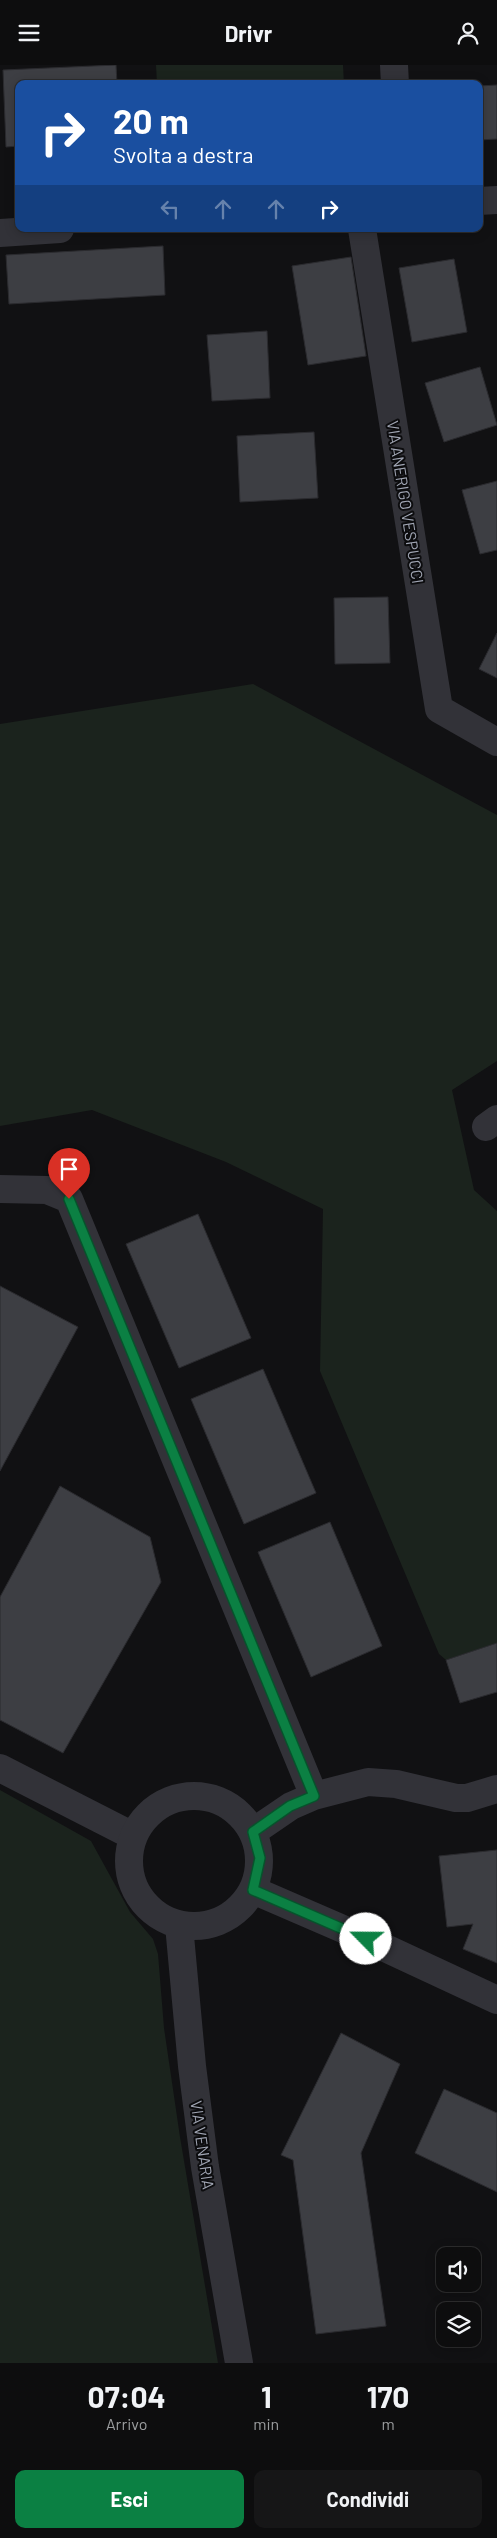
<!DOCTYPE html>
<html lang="it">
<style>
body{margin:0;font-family:Barlow,sans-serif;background:#161617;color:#f1f3f6;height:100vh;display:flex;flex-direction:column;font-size:19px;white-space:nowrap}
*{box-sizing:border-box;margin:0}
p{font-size:16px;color:#9a9c9e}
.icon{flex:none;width:28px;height:28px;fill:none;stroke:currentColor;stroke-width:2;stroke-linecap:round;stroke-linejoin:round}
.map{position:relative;height:2298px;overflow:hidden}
.side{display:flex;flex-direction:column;background:#0d0d0e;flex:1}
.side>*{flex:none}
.top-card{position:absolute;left:15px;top:15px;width:468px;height:152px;border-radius:10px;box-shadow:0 2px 12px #0003,0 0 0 1px #2d2d2e;background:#1a4fa0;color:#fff;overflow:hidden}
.controls{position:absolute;left:436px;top:2182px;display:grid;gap:10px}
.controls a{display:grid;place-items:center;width:45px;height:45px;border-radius:10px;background:#0d0d0e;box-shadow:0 2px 12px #0003,0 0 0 1px #2d2d2e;font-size:25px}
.pin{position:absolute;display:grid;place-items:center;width:42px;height:42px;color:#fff;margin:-51px -21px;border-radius:50% 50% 50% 0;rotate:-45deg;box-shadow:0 0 5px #0007}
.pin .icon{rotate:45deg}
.me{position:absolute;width:55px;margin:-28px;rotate:293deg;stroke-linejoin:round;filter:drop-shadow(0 0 4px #0008)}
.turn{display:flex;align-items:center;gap:18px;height:105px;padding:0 15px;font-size:22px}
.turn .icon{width:65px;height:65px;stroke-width:2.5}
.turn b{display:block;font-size:35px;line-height:42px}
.lanes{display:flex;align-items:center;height:48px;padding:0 15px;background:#0003;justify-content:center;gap:25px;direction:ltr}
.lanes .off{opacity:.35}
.eta{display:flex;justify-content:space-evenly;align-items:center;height:85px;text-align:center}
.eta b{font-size:30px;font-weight:700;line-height:35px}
.cta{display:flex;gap:10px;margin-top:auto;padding:10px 15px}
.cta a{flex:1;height:58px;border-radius:10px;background:#0b8043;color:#fff;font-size:20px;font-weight:700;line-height:58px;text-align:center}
.cta a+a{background:#161617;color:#f1f3f6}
header{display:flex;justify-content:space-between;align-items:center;height:65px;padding:0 15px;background:#0d0d0e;font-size:22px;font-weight:700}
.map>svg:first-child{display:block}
.green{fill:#1b231d}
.building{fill:#3d3e43;stroke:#2b2b2f}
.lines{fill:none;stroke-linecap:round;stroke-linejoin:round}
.minor{stroke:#323238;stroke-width:28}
.tertiary{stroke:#323238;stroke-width:28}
.route-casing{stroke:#07532c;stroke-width:12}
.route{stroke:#0b8043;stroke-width:9}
.labels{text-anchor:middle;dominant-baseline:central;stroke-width:4;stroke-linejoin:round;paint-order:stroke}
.street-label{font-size:16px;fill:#a1a6b4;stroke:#0c0c0e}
</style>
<header><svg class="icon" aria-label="menu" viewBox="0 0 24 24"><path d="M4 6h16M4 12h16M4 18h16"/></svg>Drivr<svg class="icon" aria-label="person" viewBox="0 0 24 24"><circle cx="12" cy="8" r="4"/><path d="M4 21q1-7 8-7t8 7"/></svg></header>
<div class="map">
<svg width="497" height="2298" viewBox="0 0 497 2298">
<rect width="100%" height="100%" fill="#111113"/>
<path class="green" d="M156,0H343L344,19H157Z
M253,619L497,750V996L452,1025L474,1125L497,1146V1578L446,1595L439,1589L320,1306L323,1144L226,1097L92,1045L0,1061V659Z
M0,1725L91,1776L130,1847L153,1874L158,1889L164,1963L180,2072L218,2298H0Z"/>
<path class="building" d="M116,0L117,19H19V81L6,82L3,5Z
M497,20V74L479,75V21Z
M163,181L165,230L9,239L6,190Z
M351,192L366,291L308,300L292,201Z
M454,194L467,267L412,277L399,203Z
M267,266L270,333L212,336L207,270Z
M480,302L497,360L444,377L425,318Z
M314,367L318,433L240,437L237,371Z
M497,416V485L480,489L462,425Z
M388,532L390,598L335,599L334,533Z
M497,568V613L479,604Z
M198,1149L251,1273L179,1303L126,1179Z
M0,1221L78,1262L0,1406Z
M263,1304L316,1428L244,1459L191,1334Z
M60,1421L150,1472L161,1517L63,1688L0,1655V1532Z
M330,1457L382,1581L311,1612L258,1487Z
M497,1578V1627L460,1638L446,1595Z
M497,1785V1898L463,1884L473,1859L447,1862L439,1791Z
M341,1968L400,1999L361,2088L386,2261L316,2269L293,2095L281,2090Z
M444,2024L497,2048V2127L415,2088Z"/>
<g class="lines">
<path class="minor" d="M394,0L395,19
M479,136L497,135
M362,164L439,644L497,677
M0,168L60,164
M486,1062L497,1054
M0,1124L47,1125L69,1134L314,1731
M0,1703L133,1771
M253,1767L291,1741L314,1731L368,1717L396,1719L456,1733H467L497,1724"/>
<path class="tertiary" d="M129 1796a65 65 0 1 1 130 0a65 65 0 1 1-130 0Z
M253,1825L366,1874L497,1935
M179,1860L192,2001L205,2102L239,2298"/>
</g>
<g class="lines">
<defs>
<path id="route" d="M69,1134L314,1731L290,1741L253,1767L260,1793L253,1825L366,1874"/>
</defs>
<use href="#route" class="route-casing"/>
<use href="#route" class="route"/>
</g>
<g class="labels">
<g class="street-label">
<text transform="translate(406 437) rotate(81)">VIA ANERIGO VESPUCCI</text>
<text transform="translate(203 2080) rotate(82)">VIA VENARIA</text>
</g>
</g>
</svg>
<div class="controls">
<a><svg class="icon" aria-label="sound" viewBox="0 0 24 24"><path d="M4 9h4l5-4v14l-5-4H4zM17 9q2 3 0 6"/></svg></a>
<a><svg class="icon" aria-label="layers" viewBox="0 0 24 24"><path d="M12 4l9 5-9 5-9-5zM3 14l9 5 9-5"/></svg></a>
</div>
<div class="pin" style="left:69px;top:1134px;background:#d93025"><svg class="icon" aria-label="arrive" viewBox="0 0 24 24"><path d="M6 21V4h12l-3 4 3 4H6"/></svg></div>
<svg class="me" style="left:366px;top:1874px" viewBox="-20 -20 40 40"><circle r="19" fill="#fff"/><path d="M0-13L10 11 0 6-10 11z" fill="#0b8043"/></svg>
<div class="top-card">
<div class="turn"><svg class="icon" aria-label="right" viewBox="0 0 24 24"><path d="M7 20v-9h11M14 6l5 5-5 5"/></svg><div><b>20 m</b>Svolta a destra</div></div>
<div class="lanes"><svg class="icon off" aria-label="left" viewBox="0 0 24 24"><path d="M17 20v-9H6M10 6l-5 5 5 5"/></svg><svg class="icon off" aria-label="ahead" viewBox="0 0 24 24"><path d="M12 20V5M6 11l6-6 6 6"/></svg><svg class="icon off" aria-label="ahead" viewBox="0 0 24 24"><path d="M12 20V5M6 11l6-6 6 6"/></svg><svg class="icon" aria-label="right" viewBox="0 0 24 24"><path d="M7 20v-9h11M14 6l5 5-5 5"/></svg></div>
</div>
</div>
<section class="side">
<div class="eta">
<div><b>07:04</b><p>Arrivo</p></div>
<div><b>1</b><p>min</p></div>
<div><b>170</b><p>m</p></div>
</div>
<div class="cta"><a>Esci</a><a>Condividi</a></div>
</section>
